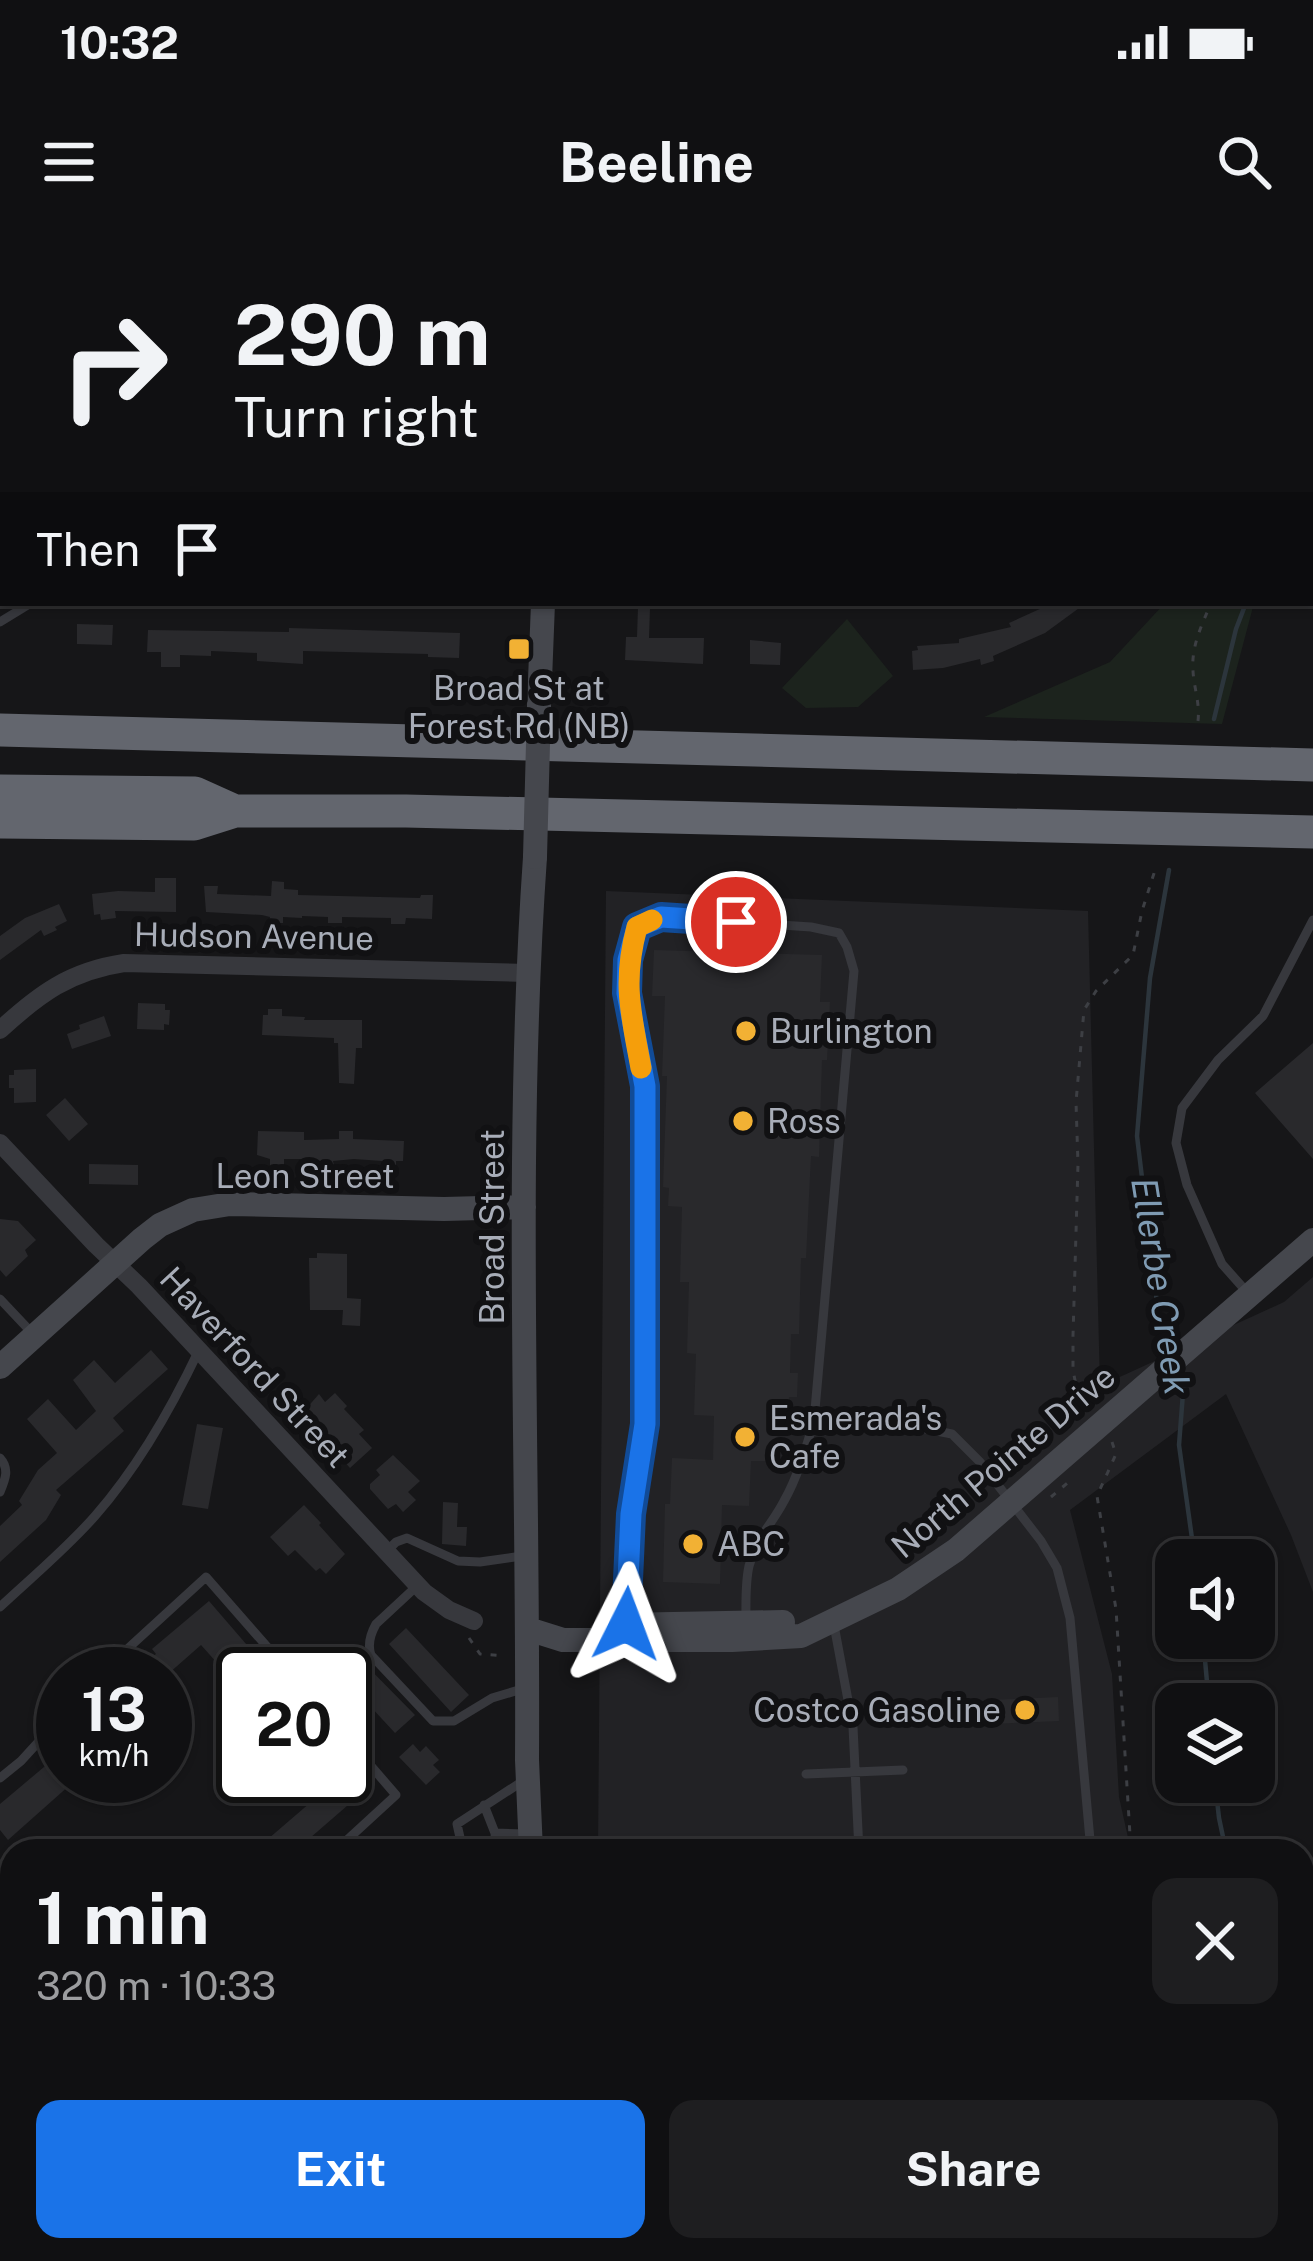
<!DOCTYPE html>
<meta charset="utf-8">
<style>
body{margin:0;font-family:"Public Sans",sans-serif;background:#1e1e20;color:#f1f3f6;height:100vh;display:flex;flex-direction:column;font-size:45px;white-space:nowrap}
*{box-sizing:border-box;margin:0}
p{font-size:39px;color:#9c9d9f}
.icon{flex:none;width:66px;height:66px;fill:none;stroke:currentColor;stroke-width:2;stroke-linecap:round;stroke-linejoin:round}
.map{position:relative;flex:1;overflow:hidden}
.sheet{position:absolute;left:0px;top:1599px;width:1314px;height:423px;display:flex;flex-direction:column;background:#101012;border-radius:36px 36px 0 0;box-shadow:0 3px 9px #0004,0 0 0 3px #303032}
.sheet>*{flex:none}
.top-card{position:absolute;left:0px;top:0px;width:1314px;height:366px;box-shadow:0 3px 9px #0004,0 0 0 3px #303032;background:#101012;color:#f1f3f6;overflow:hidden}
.fabs{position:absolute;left:1155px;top:1299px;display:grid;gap:24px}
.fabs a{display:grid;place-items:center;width:120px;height:120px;border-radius:24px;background:#101012;box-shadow:0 3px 9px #0004,0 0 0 3px #303032;font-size:60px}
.speed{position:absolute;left:36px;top:1407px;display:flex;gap:24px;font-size:60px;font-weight:700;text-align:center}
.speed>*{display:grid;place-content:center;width:156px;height:156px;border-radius:50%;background:#101012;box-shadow:0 3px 9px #0004,0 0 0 3px #303032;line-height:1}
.speed small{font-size:30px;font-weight:400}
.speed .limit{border:6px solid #111;border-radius:18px;background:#fff;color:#111}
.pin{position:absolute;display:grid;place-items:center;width:102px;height:102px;color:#fff;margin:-51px;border:6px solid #fff;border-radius:50%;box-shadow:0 3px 12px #0007}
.me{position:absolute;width:132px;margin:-66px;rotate:3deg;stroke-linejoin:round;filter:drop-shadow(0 0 9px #0008)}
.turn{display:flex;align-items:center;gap:42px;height:252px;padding:0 36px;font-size:54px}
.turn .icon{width:156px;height:156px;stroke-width:2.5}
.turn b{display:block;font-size:84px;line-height:102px}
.then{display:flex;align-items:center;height:114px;padding:0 36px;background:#0003;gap:24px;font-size:45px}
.round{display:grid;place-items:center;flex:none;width:126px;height:126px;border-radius:24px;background:#1e1e20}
.head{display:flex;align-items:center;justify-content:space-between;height:204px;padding:0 36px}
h1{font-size:72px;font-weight:700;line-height:90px}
.button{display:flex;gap:24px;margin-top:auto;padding:24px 36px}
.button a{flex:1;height:138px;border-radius:24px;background:#1a73e8;color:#fff;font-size:48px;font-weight:700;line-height:138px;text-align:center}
.button a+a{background:#1e1e20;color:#f1f3f6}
.status{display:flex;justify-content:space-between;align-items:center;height:84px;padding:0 60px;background:#101012;direction:ltr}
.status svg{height:33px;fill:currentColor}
header{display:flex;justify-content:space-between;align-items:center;height:156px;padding:0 36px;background:#101012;font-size:54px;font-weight:700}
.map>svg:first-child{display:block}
.built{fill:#222225}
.green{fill:#1c231d}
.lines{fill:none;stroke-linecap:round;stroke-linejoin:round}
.stream{stroke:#2c353c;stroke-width:4.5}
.building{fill:#29292c}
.path{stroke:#3d3f44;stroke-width:3;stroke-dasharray:6 9;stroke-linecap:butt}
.lane{stroke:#37383d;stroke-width:9}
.street{stroke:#37383d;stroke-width:18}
.secondary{stroke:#45474d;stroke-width:24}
.highway{stroke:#63666e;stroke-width:33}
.secondary-bridge{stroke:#45474d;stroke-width:24}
.route-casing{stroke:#114b97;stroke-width:30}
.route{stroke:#1a73e8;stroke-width:21}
.slow{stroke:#f59e0b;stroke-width:21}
.poi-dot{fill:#f2b134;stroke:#111113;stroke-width:4.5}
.labels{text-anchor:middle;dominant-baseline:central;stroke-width:12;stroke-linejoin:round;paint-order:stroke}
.poi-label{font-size:33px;fill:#a8adb8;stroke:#111113;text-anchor:start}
.street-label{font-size:33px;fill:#a8adb8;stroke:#111113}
.water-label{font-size:36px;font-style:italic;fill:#7f9bb3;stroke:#111113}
</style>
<div class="status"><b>10:32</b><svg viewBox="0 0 49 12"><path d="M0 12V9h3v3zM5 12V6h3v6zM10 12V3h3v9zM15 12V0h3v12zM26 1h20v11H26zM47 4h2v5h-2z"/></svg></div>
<header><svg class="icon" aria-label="menu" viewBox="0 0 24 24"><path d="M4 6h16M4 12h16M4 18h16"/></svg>Beeline<svg class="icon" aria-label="search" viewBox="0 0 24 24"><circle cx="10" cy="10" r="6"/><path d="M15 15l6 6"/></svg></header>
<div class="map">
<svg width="1313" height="2021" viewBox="0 0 1313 2021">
<rect width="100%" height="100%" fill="#161618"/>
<path class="built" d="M606,651L1088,671L1100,1146L1284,1062L1313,1037V1352L1291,1295L1226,1154L1070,1270L1112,1434L1119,1557L1131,1611H598Z
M596,2010H1062L1050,2021H612Z"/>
<path class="green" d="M1165,363H1254L1222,484L984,477L1110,422Z
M847,379L893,436L858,467L806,468L782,448Z"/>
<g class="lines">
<path class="stream" d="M1311,214L1313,209
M1214,479L1236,389L1246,363
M1169,630L1150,738L1137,896L1158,1071L1174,1109
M1179,1126L1184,1140L1179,1205L1195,1320
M1203,1398L1209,1464
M1215,1542L1219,1578L1226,1611
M1302,1774L1313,1788"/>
</g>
<path class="building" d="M1053,363H1086L1045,393L993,416L994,421L981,425L980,419L943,428L913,430L912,411L918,410L917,406L959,403V399L1011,387L1009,383Z
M638,367L650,368L649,398H704L703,424L625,420L626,397H637Z
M77,384L113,385L112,405L77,404Z
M289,388L460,393L459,418L428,417V414L303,411V424L257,421V413L211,411V416L180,415V427H161V412H147L148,390L289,392Z
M750,400L781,403L780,425L750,424Z
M155,638H176V672L115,671L116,678L101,680L100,674L94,675L92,654L118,651L155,652Z
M272,641L284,642V649L298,650V655L420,658L421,655H433L432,679L406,678L405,684H391V678L342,677V683H328V677L302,676V678L283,677V683H269L270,677L262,675L206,672L204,646H218L217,654L271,656Z
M59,664L67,681L55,687L57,690L44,696L41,690L0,720V696L25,678Z
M654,710L822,715L820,762H830L827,820H822L819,917L811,916L806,1018H801L799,1094H791L790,1133H798L797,1157H789L788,1178H778L777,1221H751L749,1266L722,1265L720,1344L663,1342L665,1264H670L672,1218L713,1220L714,1176L694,1175L696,1114L687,1113L689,1042H680L682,967L668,966L669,948L663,947L667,836H662L665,756H652Z
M138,763L165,764V770H170L169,785L164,784V790L137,789Z
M268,769H282V776L305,777L304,780H362V808H356L354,844L339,843L338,803H334V798L262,795L263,775H268Z
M104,776L111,796L72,809L67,794L80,789L79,785Z
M1313,803V919L1255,853Z
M36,829V862L14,863V848H9V835H14V830Z
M65,858L88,884L69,901L46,875Z
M258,891L304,892V900L339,899V891H353V899L404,901L403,921H396V927L382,926V921L354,919L333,921L334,926H320V921H311V919H284V926H270V919L257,915Z
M89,924L138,925V945L89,944Z
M0,979L18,981L36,1000L25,1010L28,1016L6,1037L0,1030Z
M317,1013L347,1014V1058L361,1059L360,1086L342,1085L343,1070H310L309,1018H317Z
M151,1110L168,1129L113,1178L124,1191L56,1250L61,1255L46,1280L0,1322V1286L22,1265L19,1261L38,1230L57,1213L27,1179L48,1159L76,1190L96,1171L73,1140L94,1120L115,1143Z
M335,1153L347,1166L344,1169L364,1190L359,1194L372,1208L350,1228L334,1210L339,1206L305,1170L319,1154L325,1162Z
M197,1184L223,1188L208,1269L182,1265Z
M393,1215L420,1241L408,1252L416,1260L403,1272L396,1264L388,1269L370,1249V1244L380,1235L376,1230Z
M443,1262L458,1263L457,1287H467L466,1306L442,1304Z
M304,1265L321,1283L319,1285L345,1314L326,1334L320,1328L316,1331L295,1310L288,1316L270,1297Z
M209,1361L272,1434H243V1452L201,1405L168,1434H132L156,1414L152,1409Z
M406,1388L469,1455L451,1472L389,1404Z
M353,1412L415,1475L395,1493L345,1439V1434H340L335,1428Z
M1058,1457L1059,1481L992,1484L991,1460Z
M413,1504L420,1512L426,1506L439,1520L433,1525L440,1532L426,1545L399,1517Z
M63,1511V1536H80L8,1600L0,1590V1564Z
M345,1518L370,1546L295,1611H254L325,1550L313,1536H345Z"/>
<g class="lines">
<path class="path" d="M1311,15L1313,11
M1198,481C1200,463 1194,448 1193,431C1191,406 1202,385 1211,363
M1081,1171L1073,1130V1096L1078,924L1076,862L1084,770L1096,751L1133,715L1142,671L1156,627
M1112,1202L1116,1214L1097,1256L1116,1369L1131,1611
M1051,1257L1072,1239
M469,1398L480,1414L505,1416
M1302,1933L1313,1967"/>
<path class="lane" d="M173,0L175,3
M0,118L3,116
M0,382L31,363
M1246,1051L1222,1024L1187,945L1176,903L1182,868L1218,820L1263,776L1313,680
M0,1059L33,1094
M814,1181L916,1187L952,1194L980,1222L1041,1301L1057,1328L1070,1378L1091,1611
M0,1218C10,1229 5,1240 0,1252
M387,1311L396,1302L407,1298L458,1321L480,1322L522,1316
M418,1345L376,1384C371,1393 367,1404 371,1415L433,1481H454L492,1458L522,1449
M0,1367C32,1337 66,1309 95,1276C138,1227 171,1169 199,1110
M626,1383L631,1274L645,1184V846L627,753L628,720L637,687L661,677L811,687L839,693L847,707L854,731L814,1181C806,1208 798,1236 784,1261C771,1286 757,1296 749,1326C745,1344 746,1364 746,1382
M834,1385L853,1487L859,1611
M100,1434L206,1337L291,1434
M806,1534L903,1530
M0,1538L21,1521L63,1475
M484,1565L495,1593
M335,1611L396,1555L345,1496
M463,1611L457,1584L523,1541
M496,1611L495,1593L525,1594
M0,1769L12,1791
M0,1900L12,1899
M638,2010L650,2021
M200,2021L214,2010
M958,2021V2010
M1003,2021L1015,2010"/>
<path class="street" d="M334,0L337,3
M901,3V0
M1146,3V0
M0,34L3,38
M0,790C39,754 70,731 124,723L527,733
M0,903L96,1005L139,1046L424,1352L449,1370L474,1381"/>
<path class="secondary" d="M553,3V0
M539,466L543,363
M0,1127L142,999L160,985L193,970L230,964L444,969L524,967
M620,1385L783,1382
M528,1389L563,1400H732L801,1396L898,1349L956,1310L1313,1000
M531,1611L527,1520C529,1220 514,917 535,617
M550,2010V2021
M503,2021L516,2010"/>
<path class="highway" d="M0,490L1313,525
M0,551L195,553L235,571
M0,582L194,584L235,571H406L1313,592"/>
<path class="secondary-bridge" d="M535,617L539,466"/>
</g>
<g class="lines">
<defs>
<path id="route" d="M626,1384L631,1274L645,1184V846L627,753L628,720L637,687L661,677L736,682"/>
</defs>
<use href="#route" class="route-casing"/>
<use href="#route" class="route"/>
<path class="slow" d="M641,828C631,773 622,743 637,687L652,680"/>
</g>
<g class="poi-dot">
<rect x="507" y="397" width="24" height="24" rx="6"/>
<circle cx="746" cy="791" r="12"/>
<circle cx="743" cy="881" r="12"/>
<circle cx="745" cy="1197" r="12"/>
<circle cx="693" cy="1304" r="12"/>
<circle cx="1025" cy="1470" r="12"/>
</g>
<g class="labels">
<g class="poi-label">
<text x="519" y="448" text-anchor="middle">Broad St at<tspan x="519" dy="38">Forest Rd (NB)</tspan></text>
<text x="770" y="791">Burlington</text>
<text x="767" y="881">Ross</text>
<text x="769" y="1178">Esmerada's<tspan x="769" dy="38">Cafe</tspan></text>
<text x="717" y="1304">ABC</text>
<text x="1001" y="1470" text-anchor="end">Costco Gasoline</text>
</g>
<g class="street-label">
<text transform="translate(254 696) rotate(1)">Hudson Avenue</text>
<text x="305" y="936">Leon Street</text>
<text transform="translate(492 987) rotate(-90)">Broad Street</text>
<text transform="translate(255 1127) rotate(47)">Haverford Street</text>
<text transform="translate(1003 1221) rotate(-40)">North Pointe Drive</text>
</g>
<g class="water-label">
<text transform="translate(1161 1046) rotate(81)">Ellerbe Creek</text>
</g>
</g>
</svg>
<div class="fabs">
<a><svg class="icon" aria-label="sound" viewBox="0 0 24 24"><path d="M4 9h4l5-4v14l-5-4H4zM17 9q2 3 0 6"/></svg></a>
<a><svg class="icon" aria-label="layers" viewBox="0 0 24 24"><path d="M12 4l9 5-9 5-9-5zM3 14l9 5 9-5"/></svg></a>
</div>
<div class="speed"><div>13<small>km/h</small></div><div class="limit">20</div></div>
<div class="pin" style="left:736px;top:682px;background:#d93025"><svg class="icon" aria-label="arrive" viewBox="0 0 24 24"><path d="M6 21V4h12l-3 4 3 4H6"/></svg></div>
<svg class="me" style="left:626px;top:1384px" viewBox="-20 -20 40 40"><path d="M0-17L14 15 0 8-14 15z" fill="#1a73e8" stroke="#fff" stroke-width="4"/></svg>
<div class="top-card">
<div class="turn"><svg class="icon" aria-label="right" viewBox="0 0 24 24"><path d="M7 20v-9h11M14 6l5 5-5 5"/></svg><div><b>290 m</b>Turn right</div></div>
<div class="then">Then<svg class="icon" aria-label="arrive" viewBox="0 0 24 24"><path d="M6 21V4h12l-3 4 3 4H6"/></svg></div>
</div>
<section class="sheet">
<div class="head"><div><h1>1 min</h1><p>320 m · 10:33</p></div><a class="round"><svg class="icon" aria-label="close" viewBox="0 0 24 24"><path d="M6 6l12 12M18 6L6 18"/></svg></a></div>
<div class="button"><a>Exit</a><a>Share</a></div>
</section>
</div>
